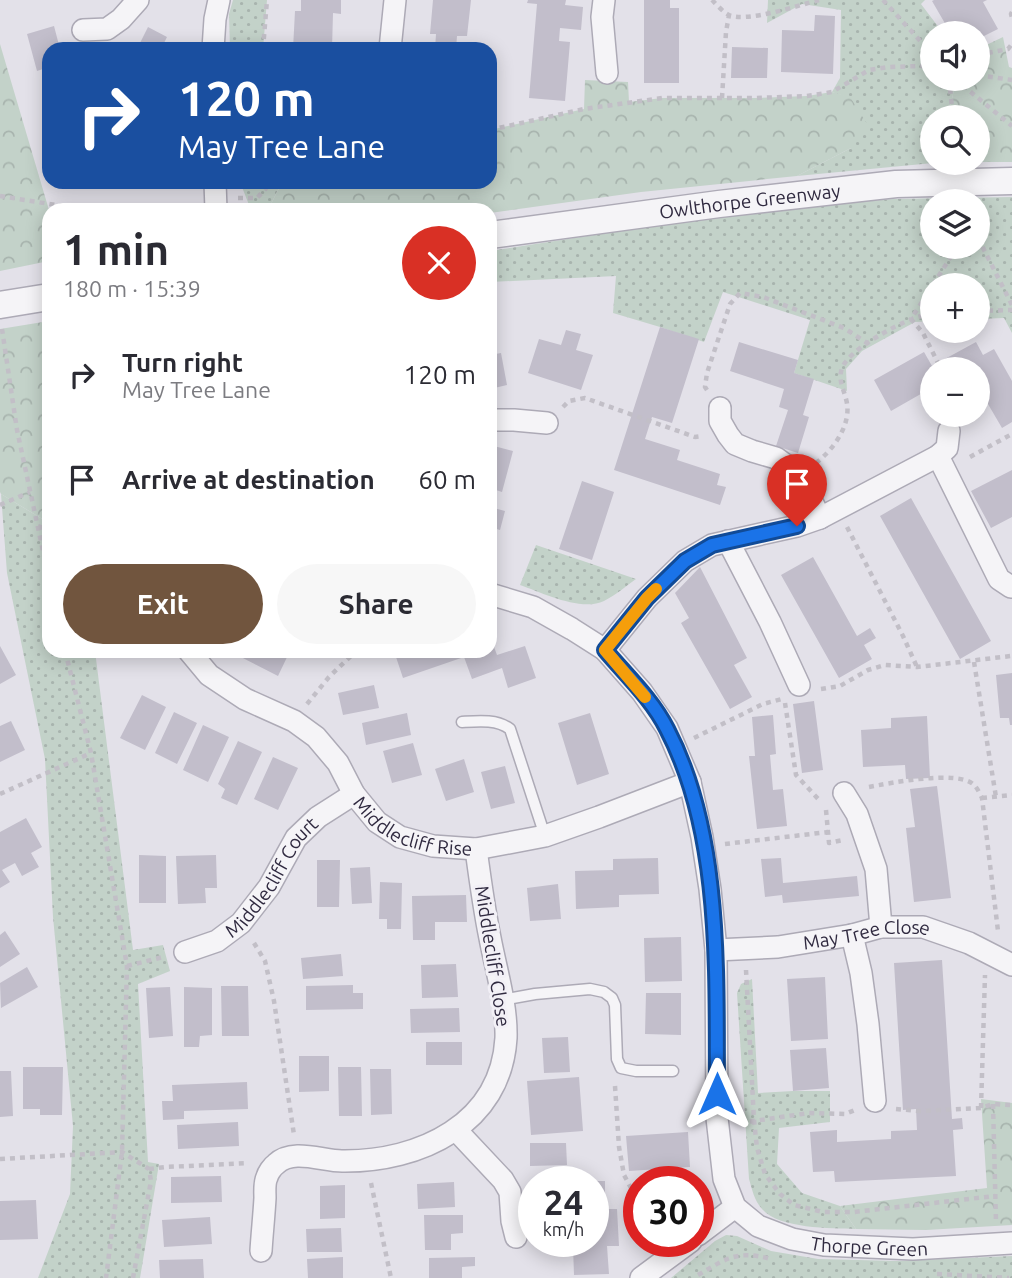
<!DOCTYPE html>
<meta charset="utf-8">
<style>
body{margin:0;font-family:Ubuntu,sans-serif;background:#f7f7f7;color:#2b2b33;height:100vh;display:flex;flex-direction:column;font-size:26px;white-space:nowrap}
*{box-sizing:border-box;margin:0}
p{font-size:23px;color:#7c7c81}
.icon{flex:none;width:38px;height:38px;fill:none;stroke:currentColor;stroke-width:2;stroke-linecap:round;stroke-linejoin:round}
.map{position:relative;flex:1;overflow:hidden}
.details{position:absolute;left:42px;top:203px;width:455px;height:455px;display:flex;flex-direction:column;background:#fff;border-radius:21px;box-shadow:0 4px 18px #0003}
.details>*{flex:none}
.hud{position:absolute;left:42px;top:42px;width:455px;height:147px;border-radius:21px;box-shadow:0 4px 18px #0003;background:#1a4fa0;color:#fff;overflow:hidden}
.controls{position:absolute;left:920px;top:21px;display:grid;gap:14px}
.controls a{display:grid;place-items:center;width:70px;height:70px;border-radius:50%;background:#fff;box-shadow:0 4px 18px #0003;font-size:35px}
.speed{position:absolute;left:518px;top:1166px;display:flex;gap:14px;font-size:35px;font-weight:700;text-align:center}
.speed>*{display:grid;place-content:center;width:91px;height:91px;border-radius:50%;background:#fff;box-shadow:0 4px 18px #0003;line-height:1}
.speed small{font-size:18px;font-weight:400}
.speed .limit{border:10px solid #d22;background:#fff;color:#111}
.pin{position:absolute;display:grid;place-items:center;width:60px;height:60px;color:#fff;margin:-72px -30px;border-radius:50% 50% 50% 0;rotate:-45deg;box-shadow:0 0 7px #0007}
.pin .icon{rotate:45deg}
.me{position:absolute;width:77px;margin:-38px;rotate:0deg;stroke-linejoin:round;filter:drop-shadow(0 0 5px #0008)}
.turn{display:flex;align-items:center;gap:24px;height:147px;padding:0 21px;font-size:32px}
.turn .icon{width:91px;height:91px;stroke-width:2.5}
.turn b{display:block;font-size:49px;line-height:60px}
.round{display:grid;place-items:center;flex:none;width:74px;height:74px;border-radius:37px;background:#f7f7f7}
.headline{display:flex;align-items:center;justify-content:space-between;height:119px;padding:0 21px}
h1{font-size:42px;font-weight:600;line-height:52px}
.primary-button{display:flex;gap:14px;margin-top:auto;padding:14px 21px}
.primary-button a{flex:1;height:80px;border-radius:42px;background:#71553e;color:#fff;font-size:28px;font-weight:600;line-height:80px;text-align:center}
.primary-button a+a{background:#f7f7f7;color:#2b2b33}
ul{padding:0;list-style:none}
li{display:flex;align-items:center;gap:21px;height:105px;padding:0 21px}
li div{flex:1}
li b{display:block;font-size:26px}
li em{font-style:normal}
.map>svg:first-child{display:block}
.grass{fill:url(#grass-dots);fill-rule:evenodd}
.forest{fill:url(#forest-crowns)}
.building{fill:#c2becb}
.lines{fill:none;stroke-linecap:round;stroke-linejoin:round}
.service-casing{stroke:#adaab6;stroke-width:13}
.minor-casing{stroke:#adaab6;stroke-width:24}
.tertiary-casing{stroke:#adaab6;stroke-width:29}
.path{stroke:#c2bfc7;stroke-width:4.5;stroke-dasharray:5 5;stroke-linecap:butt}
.service{stroke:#f5f4f7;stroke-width:10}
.minor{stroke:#f5f4f7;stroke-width:21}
.tertiary{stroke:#f5f4f7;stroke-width:26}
.route-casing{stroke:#114b97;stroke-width:18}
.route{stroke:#1a73e8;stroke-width:12}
.slow{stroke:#f59e0b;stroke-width:12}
.labels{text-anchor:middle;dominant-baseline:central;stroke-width:6;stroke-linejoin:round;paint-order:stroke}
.street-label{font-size:19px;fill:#302a40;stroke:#f2f0f6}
</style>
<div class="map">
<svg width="1012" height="1278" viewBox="0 0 1012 1278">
<defs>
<pattern id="grass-dots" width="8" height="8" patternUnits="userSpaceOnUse" patternTransform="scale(1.75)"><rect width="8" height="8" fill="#c3d2c9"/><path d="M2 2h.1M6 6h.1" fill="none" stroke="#a8b4ae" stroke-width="1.8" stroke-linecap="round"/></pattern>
<pattern id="forest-crowns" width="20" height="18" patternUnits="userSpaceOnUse" patternTransform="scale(1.75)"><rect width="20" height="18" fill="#c3d2c9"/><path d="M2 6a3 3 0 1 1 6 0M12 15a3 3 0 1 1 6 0" fill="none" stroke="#a8b4ae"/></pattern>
</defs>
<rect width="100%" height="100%" fill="#e3e1e9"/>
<path class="grass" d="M233,0H267L263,49H230L229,14Z
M768,0H925L921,4L943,33H933V79H956L951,104L938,117H933V128L930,136L933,163L797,176L851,148L850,98L832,92L840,78L841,10L802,4L767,23Z
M240,182H282L268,210H251Z
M1012,197V333L1004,318L978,319V285H933V321L915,322L862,351L846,369L847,391L794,373L810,320L723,292L704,342L660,327L613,313L616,276L490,282V251L748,211L893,199ZM933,201H978V247H933Z
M1,494L49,523V651H95L133,950L163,945L170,971L138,984L148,1162L159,1164L140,1278H38L70,1194L73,1126L53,917L45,759L7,573Z
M536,545L636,579C626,586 616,595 604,601C581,612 543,593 520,585Z
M752,979L758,1093L793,1091H830V1122L779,1128L777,1164L802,1193L840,1206L856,1229C831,1228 779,1229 762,1209C754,1200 752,1189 749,1179L737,993L741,984Z
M726,1235L737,1236L771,1251L818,1259L897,1261L1012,1256V1278H671L715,1241Z"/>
<path class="forest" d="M1003,37L1009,67L1012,68V162H978V117H938L951,104L956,79H978V49Z
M0,44L49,210V261L0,271Z
M585,80L628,82L629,102L662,98H756L807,96L832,92L850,97L869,127L851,148L797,176L641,192L490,213V210H268L282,182H490V130L584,109Z
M49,321V523L1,494L0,492V329Z
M981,1099L1012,1103V1225L926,1230L856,1229L840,1206L987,1188Z"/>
<path class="building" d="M301,0H341V14L333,13L332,49H293L295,11H301Z
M433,0H471L467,36H457L456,49H435L436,34H430Z
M528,0H566L565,5L583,7L581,30L560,28L559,41L570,42L565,101L529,98L537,4L527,3Z
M644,0H670V8H679V83H644Z
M934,0H987L983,2L998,29L978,39V33H956L954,30L950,32L932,1Z
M815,15L835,16L833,74L781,72L782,30L814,31Z
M54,26L60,49H49V67L37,71L27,34Z
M148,27L167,37L161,49H137Z
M732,47L768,48L767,78H731Z
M660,327L699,339L672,423L652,417L645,439L680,450L677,460L720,474L717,485L726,487L720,505L614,470Z
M566,330L581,334L576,350L593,355L581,390L528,373L539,339L561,345Z
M739,342L798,360L794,373L814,379L803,415L809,417L798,453L776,446L788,410L779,407L784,389L730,371Z
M976,342L983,355L994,349L1012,381V422L1002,428L978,387V369H968L967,368L965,369H933V387L891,411L874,380L924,352L932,366Z
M501,353L507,385L490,389V355Z
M490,445L513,451L502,492L490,488Z
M1012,470V517L991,528L971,491Z
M582,481L614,492L592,560L559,549Z
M911,498L991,641L960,659L880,516Z
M490,507L505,511L500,530L490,527Z
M813,557L857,636L870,628L876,638L864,645L872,659L839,678L781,575Z
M700,567L747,658L734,665L752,697L730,709L681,623L689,618L675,593Z
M490,636L497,655L525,646L536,678L508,688L502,668L472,679L464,657L403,678L394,651H490Z
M0,646L16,675L0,684Z
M241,651H284L289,653L278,676L239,656Z
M1012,673V725H1010L1009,718H1000L996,675Z
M374,685L379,708L343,715L338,693Z
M142,695L166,707L145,750L120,738Z
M814,701L823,770L802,773L793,704Z
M174,712L197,723L177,764L155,753Z
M407,713L411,735L366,745L362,723Z
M590,713L609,774L577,785L558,723Z
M773,715L776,754L770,755L773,790L783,789L787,826L757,829L749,756H755L752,717Z
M927,716L930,778L906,779L905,765L863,767L861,730L891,728V718Z
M11,721L25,750L0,762V726Z
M203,725L229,737L208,782L183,770Z
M238,741L262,752L237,805L221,798L225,789L218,784Z
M413,743L422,775L392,783L383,751Z
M273,757L298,768L278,810L254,799Z
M464,759L474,792L446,801L435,769Z
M505,766L515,803L491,809L481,772Z
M937,786L951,898L914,902L906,828L915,827L910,789Z
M26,818L42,847L31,853L39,867L22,876L15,863L2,870L10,882L0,888V832Z
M139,855L166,856V903H139Z
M216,855L217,888H205L206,903L178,904L176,856Z
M658,858L659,894L619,895V907L576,909L575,871L613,870V859Z
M781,858L783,883L857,876L859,896L783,903L782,895L765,897L761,859Z
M317,860H340L339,907H317Z
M370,867L372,903L352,904L350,868Z
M380,882L402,883L401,929H387V919H379Z
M558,884L561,919L530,921L527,888Z
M466,895L467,922H435V940H413L412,896Z
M5,931L20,954L0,967V935Z
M681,937L682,981L645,982L644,938Z
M341,954L343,976L303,979L301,958Z
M942,960L952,1119L962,1118L963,1129L953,1130L956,1176L835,1182L834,1171L813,1172L810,1132L837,1130V1142L891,1139V1131L917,1130L916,1109L903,1110L894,963Z
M456,964L458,997L422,998L421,965Z
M27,967L38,987L1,1008L0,983Z
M825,977L828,1039L791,1041L787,979Z
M353,985V993H363V1009L306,1010V986Z
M221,986H248L249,1036H222Z
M170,987L173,1036L149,1038L146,988Z
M184,987L212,988V1035L200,1036L199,1047H184Z
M646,993H681V1035L645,1034Z
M459,1008L460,1032L411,1033L410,1009Z
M568,1037L570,1072L544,1073L542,1038Z
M426,1042H462V1065H426Z
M826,1048L829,1088L793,1091L790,1050Z
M299,1056H329V1091L299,1092Z
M23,1067H63L62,1115H40V1109H23Z
M338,1067H361L362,1116H339Z
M370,1069H391L392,1114L371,1115Z
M0,1071H11L13,1116L0,1117Z
M579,1077L583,1131L531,1135L527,1081Z
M247,1082L248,1109L184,1111V1119L163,1120L162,1101H173L172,1085Z
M238,1122L239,1146L178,1149L177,1125Z
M688,1132L690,1167L629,1171L626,1136Z
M530,1143H566L567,1165L530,1166Z
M221,1176L222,1202L171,1203V1177Z
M593,1181H605V1209H617L619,1246H607L609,1274L574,1275L573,1246L584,1245V1241H593Z
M454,1182L455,1207L418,1209L417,1184Z
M345,1185V1218L320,1219V1186Z
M36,1200L38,1239L0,1240V1201Z
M424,1215H463V1233L451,1234V1250H425Z
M210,1217L212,1244L164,1247L162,1220Z
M341,1228L342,1252H307L306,1229Z
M343,1257V1278H308L307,1259Z
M475,1257V1266L462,1267V1278H429V1258Z
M203,1259L204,1278H160L159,1260Z"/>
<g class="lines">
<defs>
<path id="service" d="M462,722C478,721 497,719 510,729L545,836
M502,1000L535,994L590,989L604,992L612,998L615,1005L617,1059L621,1068L636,1071H673"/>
<g id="minor">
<path d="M604,0L602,17L607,73"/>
<path d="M83,30L107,29L121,19L138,0"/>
<path d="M213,49L215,19L219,0"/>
<path d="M390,49L395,0"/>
<path d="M215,182L216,210"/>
<path d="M720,408V421L728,435L735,444L752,451L776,458L799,475L820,518"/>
<path d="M490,420H514L547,423"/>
<path d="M938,456L999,579L1011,587"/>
<path d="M728,541L770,622L799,685"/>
<path id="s1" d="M490,594L533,607L572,629L605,650L642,692L667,728L690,782L702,837L710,889L716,950L717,1118L724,1179L735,1207L758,1226L792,1239L824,1245L913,1249L1012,1243"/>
<path d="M605,650L647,598L685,561L712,545L797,526L820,518L938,456L947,448L949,431"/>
<path id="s2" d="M189,651L209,675L245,699L294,721L316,737L338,763L354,794L377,822L400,837L433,846L476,849L545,836L599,817L690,782"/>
<path d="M844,793L857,814L876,869L881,927"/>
<path d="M852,935L861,973L868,1024L875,1101"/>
<path id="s3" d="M716,950L778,947L852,935L881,927H923L969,943L1012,965"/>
<path id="s4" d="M185,952L217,941L241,923L269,887L296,838L318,817L354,794"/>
<path d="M456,1130L503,1180L510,1192L512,1221L516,1237"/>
<path d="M698,1235L735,1207"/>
<path d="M261,1251C262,1234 264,1216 265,1198C265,1192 264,1183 267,1177C268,1173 272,1167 276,1164C293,1148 322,1161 342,1161C420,1162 501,1124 506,1038C507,1005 496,970 490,938C484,909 480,879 476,849"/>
<path d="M641,1278L691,1241"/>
</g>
<g id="tertiary">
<path id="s5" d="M490,235L719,204L896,184L1012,181"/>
<path d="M0,305L49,297"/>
</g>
</defs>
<use href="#service" class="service-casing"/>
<use href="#minor" class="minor-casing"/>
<use href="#tertiary" class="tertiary-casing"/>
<path class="path" d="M712,0C717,5 723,12 729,15C746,23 800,5 819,0
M883,0L933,55
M1012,12L1011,14L1012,18
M263,49L267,0
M978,55L1008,49L1012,44
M978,75L1012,80
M949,79L953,117
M955,79L1012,126
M722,98L726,32L729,15
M490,130L584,109L662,98H756L807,96L832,92L869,70L888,67L921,66L933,68
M0,196L87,210
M238,198H257L272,182
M978,238L1012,305
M933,285L911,319L923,333L941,369
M933,285L957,247
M978,311L1012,310
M2,329L17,430L49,579
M707,390L705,387L707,373L730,304L740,293L763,297L844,328L867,343
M563,407L569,401L585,398L695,437L702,436
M970,457L1012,434
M816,463C834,449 853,423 846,399C843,387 838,380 842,368C849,350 894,326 912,319C919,316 926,315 933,313
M0,505L30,492
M38,526L49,530
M847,527L903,636L917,667
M65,651L91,753L127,966L122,1152L106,1278
M974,662L996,797
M821,689L840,686L868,670L885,665L917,667L1011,656L1012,654
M785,703L796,775L821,802
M307,704L329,677L356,651
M694,738L763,704L782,699
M869,787C890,783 956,770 973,784C977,787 980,794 982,798L998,931
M0,794L91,753
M982,798L1012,795
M826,810L829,843L843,840
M725,844L828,832
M254,943L265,961L274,1001L294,1135
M127,966L163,957
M746,970L754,1120L757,1148L765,1174L780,1194L794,1205L823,1212H854L995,1196
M615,1086L619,1147L624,1175L639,1203
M993,1104L996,1222
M981,1108L985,975
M896,1109L920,1111L981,1108L993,1104L1012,1105
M740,1123L809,1113L845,1114L855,1110
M0,1159L122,1152L149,1169L151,1181L133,1278
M149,1169L166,1167L248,1163
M371,1183L391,1278
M937,1274L1009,1278
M698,1275C727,1258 737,1250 771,1259"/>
<use href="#service" class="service"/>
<use href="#minor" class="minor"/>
<use href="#tertiary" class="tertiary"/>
</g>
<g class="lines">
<defs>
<path id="route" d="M717,1094C716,977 723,836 667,729C652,699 626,675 605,650L647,598L685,561L712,545L797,526"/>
</defs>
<use href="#route" class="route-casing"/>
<use href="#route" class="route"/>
<path class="slow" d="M645,697L605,650L647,598L656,589"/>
</g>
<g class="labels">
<g class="street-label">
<text stroke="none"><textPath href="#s5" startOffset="262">Owlthorpe Greenway</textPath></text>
<text stroke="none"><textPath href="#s2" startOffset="296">Middlecliff Rise</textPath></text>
<text stroke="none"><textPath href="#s4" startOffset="119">Middlecliff Court</textPath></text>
<text stroke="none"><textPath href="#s3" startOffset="152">May Tree Close</textPath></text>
<text transform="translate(493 956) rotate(81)">Middlecliff Close</text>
<text stroke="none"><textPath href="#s1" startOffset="861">Thorpe Green</textPath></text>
</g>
</g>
</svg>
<div class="controls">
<a><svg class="icon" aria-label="sound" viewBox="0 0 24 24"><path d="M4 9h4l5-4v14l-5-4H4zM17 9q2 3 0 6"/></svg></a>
<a><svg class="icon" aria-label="search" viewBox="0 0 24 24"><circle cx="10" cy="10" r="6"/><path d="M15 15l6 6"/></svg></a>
<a><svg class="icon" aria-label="layers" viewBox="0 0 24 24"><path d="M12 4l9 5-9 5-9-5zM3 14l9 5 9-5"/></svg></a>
<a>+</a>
<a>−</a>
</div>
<div class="speed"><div>24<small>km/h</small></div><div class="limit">30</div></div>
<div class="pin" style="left:797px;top:526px;background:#d93025"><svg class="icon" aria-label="arrive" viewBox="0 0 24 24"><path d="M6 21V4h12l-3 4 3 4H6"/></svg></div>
<svg class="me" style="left:717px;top:1094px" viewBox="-20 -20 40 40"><path d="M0-17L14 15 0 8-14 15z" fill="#1a73e8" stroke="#fff" stroke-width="4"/></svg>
<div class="hud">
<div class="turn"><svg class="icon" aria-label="right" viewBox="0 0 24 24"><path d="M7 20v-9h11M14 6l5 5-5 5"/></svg><div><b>120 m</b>May Tree Lane</div></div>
</div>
<section class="details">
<div class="headline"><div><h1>1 min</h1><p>180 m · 15:39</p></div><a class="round" style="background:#d93025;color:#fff"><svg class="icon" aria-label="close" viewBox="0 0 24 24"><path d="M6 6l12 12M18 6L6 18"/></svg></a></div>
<ul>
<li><svg class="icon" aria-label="right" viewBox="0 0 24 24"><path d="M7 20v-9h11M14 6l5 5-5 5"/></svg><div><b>Turn right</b><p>May Tree Lane</p></div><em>120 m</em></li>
<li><svg class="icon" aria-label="arrive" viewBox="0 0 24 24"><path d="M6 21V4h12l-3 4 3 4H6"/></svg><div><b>Arrive at destination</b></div><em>60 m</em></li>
</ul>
<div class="primary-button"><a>Exit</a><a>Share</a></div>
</section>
</div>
